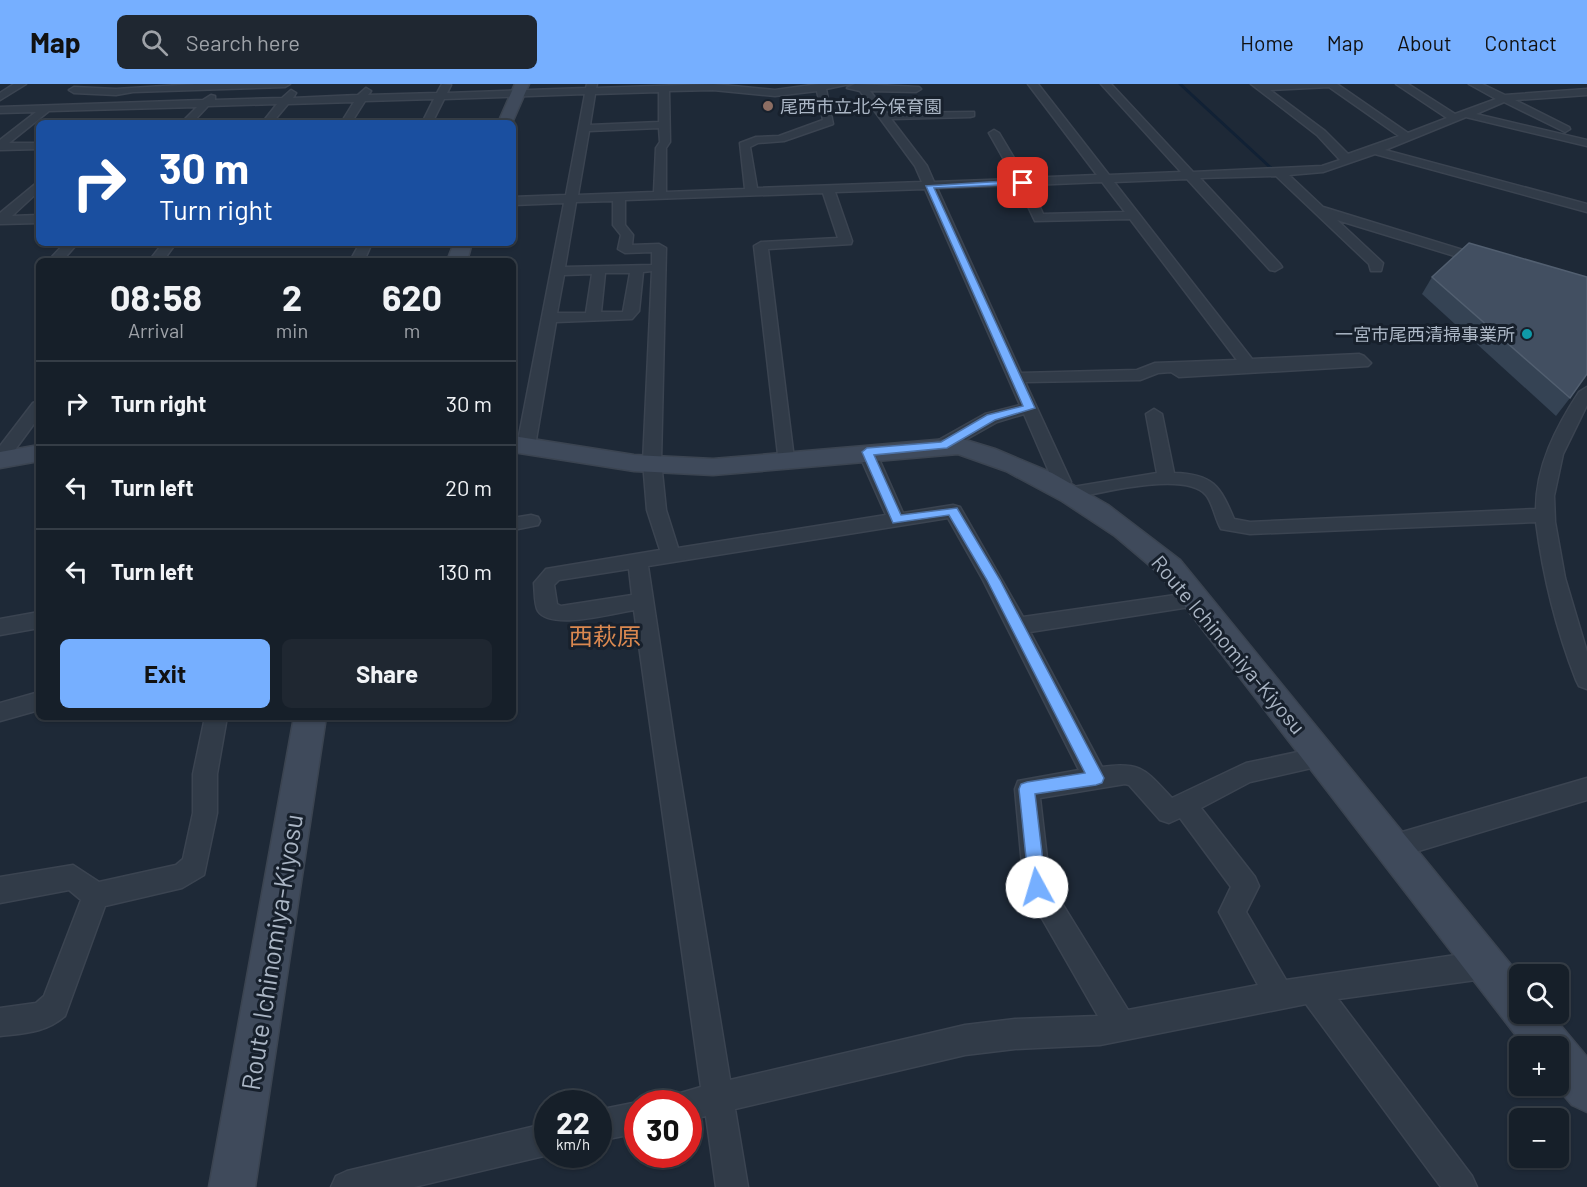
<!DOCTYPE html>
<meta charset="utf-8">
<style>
body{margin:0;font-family:Barlow,"Noto Sans JP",sans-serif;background:#1f2731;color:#f1f3f6;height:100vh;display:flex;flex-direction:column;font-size:22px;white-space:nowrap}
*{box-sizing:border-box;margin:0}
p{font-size:20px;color:#9ea2a8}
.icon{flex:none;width:33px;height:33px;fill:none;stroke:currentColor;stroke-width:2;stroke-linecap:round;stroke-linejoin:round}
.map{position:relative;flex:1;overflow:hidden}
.drawer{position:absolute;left:36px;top:174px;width:480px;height:462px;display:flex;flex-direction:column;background:#161f29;border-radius:9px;box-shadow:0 2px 4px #0004,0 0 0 2px #353d46}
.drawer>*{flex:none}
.banner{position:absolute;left:36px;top:36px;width:480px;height:126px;border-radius:9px;box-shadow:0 2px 4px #0004,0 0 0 2px #353d46;background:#1a4fa0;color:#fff;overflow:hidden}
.tools{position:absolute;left:1509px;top:880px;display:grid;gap:12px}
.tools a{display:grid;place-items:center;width:60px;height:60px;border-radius:9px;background:#161f29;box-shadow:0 2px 4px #0004,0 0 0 2px #353d46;font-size:30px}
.speed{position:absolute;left:534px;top:1006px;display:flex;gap:12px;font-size:30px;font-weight:700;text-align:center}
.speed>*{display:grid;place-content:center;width:78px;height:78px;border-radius:50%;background:#161f29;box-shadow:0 2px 4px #0004,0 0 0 2px #353d46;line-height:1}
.speed small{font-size:15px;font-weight:400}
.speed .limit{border:9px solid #d22;background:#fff;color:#111}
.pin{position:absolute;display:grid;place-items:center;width:51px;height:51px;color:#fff;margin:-26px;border-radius:12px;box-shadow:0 3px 9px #0006}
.me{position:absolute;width:66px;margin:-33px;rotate:354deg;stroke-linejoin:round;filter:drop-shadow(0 0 4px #0008)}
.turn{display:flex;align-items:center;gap:21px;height:126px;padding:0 24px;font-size:27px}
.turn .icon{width:78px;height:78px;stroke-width:2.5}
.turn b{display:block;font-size:42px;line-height:51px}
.eta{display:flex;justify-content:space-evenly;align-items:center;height:102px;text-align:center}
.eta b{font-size:36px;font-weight:700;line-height:42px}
.primary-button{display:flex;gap:12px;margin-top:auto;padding:12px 24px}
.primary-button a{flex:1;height:69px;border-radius:9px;background:#76afff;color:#111;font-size:24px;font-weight:700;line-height:69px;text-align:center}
.primary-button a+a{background:#1f2731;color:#f1f3f6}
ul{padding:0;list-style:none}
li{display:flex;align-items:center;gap:18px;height:84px;padding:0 24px;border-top:2px solid #353d46}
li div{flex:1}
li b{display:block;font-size:22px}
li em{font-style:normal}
header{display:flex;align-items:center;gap:36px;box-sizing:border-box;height:84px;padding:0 30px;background:#76afff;color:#111}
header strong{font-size:28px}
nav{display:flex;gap:33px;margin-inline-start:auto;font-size:21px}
.search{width:420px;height:54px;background:#1f2731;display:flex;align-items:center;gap:15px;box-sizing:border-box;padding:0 21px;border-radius:9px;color:#9ea2a8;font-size:22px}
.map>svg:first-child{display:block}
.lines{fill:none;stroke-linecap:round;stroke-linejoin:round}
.stream{stroke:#112135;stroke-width:3}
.minor-casing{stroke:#3b4451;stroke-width:3}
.secondary-casing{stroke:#3b4451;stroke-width:3}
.minor{fill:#313b48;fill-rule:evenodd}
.secondary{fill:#3f4a5b;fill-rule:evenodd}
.wall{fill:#354354}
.building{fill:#424f61;stroke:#525f70;stroke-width:1.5}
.route{fill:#76afff;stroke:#4d72a6;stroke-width:1.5}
.education-dot{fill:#8d6e63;stroke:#17202c;stroke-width:2}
.culture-dot{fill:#0f9aa8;stroke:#17202c;stroke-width:2}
.labels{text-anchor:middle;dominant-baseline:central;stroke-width:6;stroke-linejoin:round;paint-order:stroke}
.far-poi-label{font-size:18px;fill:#abb6c5;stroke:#17202c;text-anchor:start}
.street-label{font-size:21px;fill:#abb6c5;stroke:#17202c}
.quarter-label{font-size:24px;fill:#da8850;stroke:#17202c}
.near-street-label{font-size:26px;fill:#abb6c5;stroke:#17202c}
</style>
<header>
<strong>Map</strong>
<div class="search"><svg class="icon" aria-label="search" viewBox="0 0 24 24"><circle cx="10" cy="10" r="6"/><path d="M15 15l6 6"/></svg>Search here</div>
<nav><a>Home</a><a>Map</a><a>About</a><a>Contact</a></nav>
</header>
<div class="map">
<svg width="1587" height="1103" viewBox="0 0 1587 1103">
<rect width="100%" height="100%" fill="#1e2937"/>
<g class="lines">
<path class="stream" d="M1180,0L1271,84"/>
<defs>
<path id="minor" d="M14,0H26L0,16V9Z
M196,0H290L285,3L133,8L116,11L74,9L69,6L74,3L116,5Z
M442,0L451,1L447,9L586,4L587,0H597L596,4L713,0L775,6L819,0H850L826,5L833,40L784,57L758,59L750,63L757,104L922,98L915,82L860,7L847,4L855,0L919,3L921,5L916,8L870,7L887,29L974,28V32L970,33L891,35L927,82L934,98L1015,95L989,49L994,46L999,49L1026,94L1097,91L1028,0H1038L1109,91L1181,88L1101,0H1111L1193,88L1322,82L1340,76L1317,51L1251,0H1337L1408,49L1447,34L1396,0H1408L1455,30L1496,15L1469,0H1482L1505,11L1587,5V11L1515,16L1569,43L1570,45L1565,48L1504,18L1476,30L1587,56V62L1466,33L1385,66L1587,120V128L1375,70L1323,88L1289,91L1323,123L1489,174L1491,177L1484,181L1337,136L1383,179L1381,187H1371L1369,180L1276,92L1200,94L1280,180L1282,183L1275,187L1270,186L1187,95L1114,98L1252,275L1359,270L1364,272L1371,279L1368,282L1179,293L1171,288L1158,289L1140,296L1025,298L1071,398L1067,404L1157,389L1146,330L1154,325L1162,330L1174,389C1213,390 1220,402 1234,435L1250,438L1536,425C1536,382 1556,343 1579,308L1587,303V321L1563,370L1554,412L1555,438L1565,494L1587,568V605L1579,602L1576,596C1556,545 1543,492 1536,438L1250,450L1221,445C1215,435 1213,419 1206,411C1185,386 1095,410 1066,416L1060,414L1057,410L1050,408L1047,404L1053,397L1024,330L997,338L949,365H937L934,361L937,357L985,330L1020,321L925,105L835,108L852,157L851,160L768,165L794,375L791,379H779L754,162L761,158L838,154L823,109L625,116V141L633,151L632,161L659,160L666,164L661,378L666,426L678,464L886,431L858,368L867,363L876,368L903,429L953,421L960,423L1023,533L1196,508L1203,510L1206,515L1203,520L1196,522L1030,548L1102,683C1142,677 1146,687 1172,714L1246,679L1321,663L1329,666L1333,673L1329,680L1250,698L1201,724L1255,793L1259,802L1246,828L1286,896L1483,867L1493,871L1497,881L1493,891L1483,895L1338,915L1472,1092L1477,1103H1441L1306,920L1100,961L1015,965L965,971L735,1025L748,1103H716L706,1032L688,1036V1020H673L677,1010L701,1003L634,526C614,529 551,547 538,527C534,520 535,507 534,499L546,485L660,466L647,426L643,378L652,187L643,188L639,227L632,235L556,238L535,362L526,367L517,362L564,119L513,121V113L566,111L585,10L444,15L432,39H422L434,15L365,17L351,39H341L354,18L288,20L272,39H262L277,20L208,22L192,39H181L197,23L49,27L9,59H39V65L0,66V56L36,28L0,29V23L203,16L211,11L215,12V16L282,14L291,6L296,9L293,14L358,11L366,4L371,7L368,11L437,9ZM1329,3L1399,52L1348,70L1325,47L1270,6ZM713,6L775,12L817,7L823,36L779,52L756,53L740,59L745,105L666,108V64L670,58L669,7ZM659,8V38L590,41L595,10ZM659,44L660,58L656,64L654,108L578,111L589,47ZM1102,98L1125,128L1043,130L1030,101ZM1018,101L1035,137L1130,135L1237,276L1155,279L1137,286L1021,289L937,104ZM613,117V141L621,151L618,165L625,169L652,168V181L565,183L576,118ZM605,189H630L623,228H601ZM592,190L586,229H557L564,191ZM948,434L983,496L1079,686L1018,697L1015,705L1024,803L1098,932L1015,935L965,941L730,996L675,661L648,482ZM629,485L632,511L561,522L557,520L554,501L559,496ZM1125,700L1129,701L1160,736L1169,739L1180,734L1231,803L1219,828L1258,901L1128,926L1050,800L1040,714Z
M39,97V107L12,132L39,131V139L0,140V129Z
M65,159H78L62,177H48Z
M163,159H176L163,177H149Z
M360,159H372L364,177H350Z
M39,317V333L6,378L0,379V362L33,319Z
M531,431L538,433L540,437L538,441L513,446V434Z
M39,528V544L0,551V535Z
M39,608V626L0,637V619Z
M205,633H227L217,690V729L204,791L182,804L105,822L65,932C45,949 25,949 0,952V924L36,919L44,912L81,816L69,806L0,819V793L73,781L99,798L176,781L183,775L193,729V690Z
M1587,694V716L1392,775L1383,771L1379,763L1383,755L1392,751Z
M638,1018L644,1020H638V1049L598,1057V1026Z
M548,1039V1071L414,1103H331L336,1092L347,1087Z"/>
<path id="secondary" d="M515,0H529L512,39H498Z
M454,159H472L467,177H447Z
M513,352L634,371L713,375L959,354L995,365L1052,389L1108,421L1180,476L1520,892V930H1551L1587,973V1028L1572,1021L1556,1002H1558V963H1525L1160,490L1115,452L1062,417L1006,387L958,370L713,391L634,387L513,368Z
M39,361V377L0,384V368Z
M294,633H326L255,1103H209Z"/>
</defs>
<use href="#minor" class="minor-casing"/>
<use href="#secondary" class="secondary-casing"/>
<use href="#minor" class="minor"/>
<use href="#secondary" class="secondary"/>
</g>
<path class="wall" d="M1432,193L1570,314L1556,332L1422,210Z"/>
<path class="building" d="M1469,159L1587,193V290L1570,314L1432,193Z"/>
<path class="route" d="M1023,96L1025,100L934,104L1035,324L995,336L947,364L874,371L901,431L957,424L1000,496L1104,694L1102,699L1096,701L1035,710L1046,803L1043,808L1037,811L1031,808L1029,803L1019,705L1021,700L1027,698L1085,689L987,496L949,431L893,439L862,368L867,364L941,358L987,331L1023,322L926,102Z"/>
<circle class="education-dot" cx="768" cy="22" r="6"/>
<circle class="culture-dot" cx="1527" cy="250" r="6"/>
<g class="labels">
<g class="far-poi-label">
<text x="780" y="22">尾西市立北今保育園</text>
<text x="1515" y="250" text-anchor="end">一宮市尾西清掃事業所</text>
</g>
<g class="street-label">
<text transform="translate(1229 560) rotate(50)">Route Ichinomiya-Kiyosu</text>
</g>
<g class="quarter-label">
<text x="605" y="551">西萩原</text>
</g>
<g class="near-street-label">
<text transform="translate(271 868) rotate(-81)">Route Ichinomiya-Kiyosu</text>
</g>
</g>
</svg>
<div class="tools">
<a><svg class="icon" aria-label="search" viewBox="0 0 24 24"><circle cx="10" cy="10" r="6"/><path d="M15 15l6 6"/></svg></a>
<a>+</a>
<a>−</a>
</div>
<div class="speed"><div>22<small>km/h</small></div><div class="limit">30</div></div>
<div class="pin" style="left:1023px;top:99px;background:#d93025"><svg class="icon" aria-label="arrive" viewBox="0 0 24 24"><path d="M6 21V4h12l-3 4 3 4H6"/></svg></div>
<svg class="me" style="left:1037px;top:803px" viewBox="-20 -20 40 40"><circle r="19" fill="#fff"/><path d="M0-13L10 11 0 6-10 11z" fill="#76afff"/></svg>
<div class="banner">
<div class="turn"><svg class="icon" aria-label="right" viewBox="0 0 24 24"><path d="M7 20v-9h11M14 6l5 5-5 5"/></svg><div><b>30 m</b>Turn right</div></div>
</div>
<section class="drawer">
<div class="eta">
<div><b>08:58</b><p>Arrival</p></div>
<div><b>2</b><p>min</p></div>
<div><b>620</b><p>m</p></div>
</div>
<ul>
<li><svg class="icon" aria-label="right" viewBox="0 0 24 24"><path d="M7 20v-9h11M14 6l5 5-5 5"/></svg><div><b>Turn right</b></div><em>30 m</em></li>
<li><svg class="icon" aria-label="left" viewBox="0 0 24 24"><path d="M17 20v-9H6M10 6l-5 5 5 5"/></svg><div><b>Turn left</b></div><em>20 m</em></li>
<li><svg class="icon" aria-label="left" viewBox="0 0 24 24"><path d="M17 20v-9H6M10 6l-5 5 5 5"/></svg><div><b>Turn left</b></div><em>130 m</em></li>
</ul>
<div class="primary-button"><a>Exit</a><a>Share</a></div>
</section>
</div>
